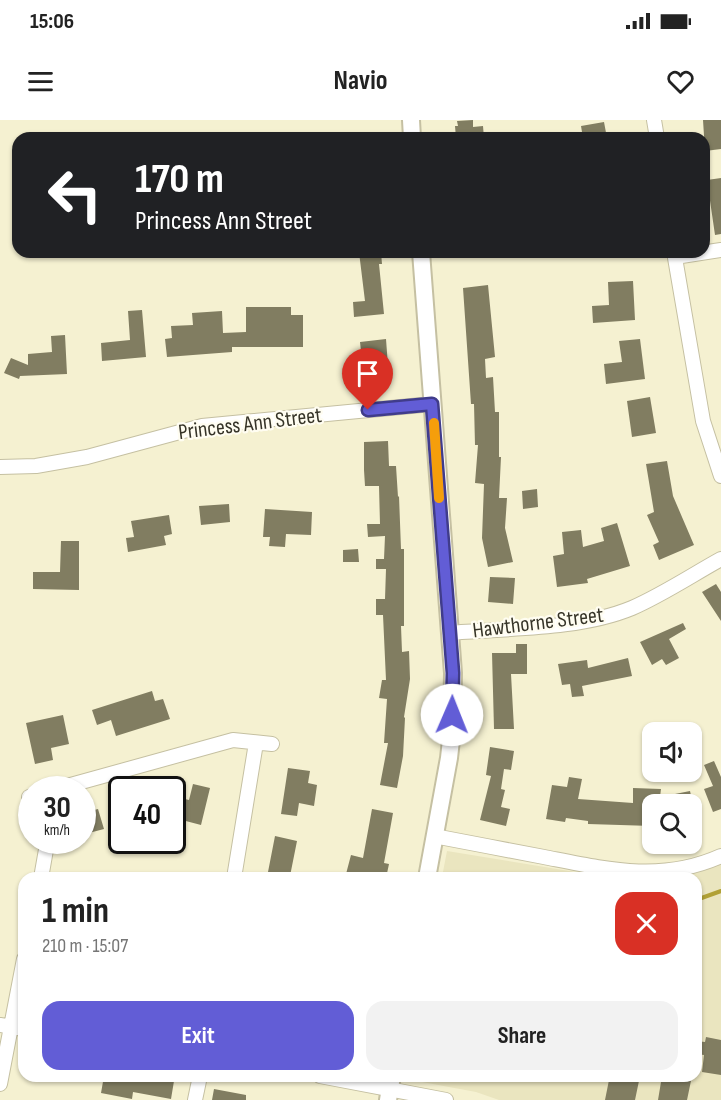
<!DOCTYPE html>
<meta charset="utf-8">
<style>
body{margin:0;font-family:"Sofia Sans Condensed",sans-serif;background:#f2f2f2;color:#222;height:100vh;display:flex;flex-direction:column;font-size:22px;white-space:nowrap}
*{box-sizing:border-box;margin:0}
p{font-size:20px;color:#767676}
.icon{flex:none;width:33px;height:33px;fill:none;stroke:currentColor;stroke-width:2;stroke-linecap:round;stroke-linejoin:round}
.map{position:relative;flex:1;overflow:hidden}
.side{position:absolute;left:18px;top:752px;width:684px;height:210px;display:flex;flex-direction:column;background:#fff;border-radius:18px;box-shadow:0 2px 4px #0004}
.side>*{flex:none}
.guide{position:absolute;left:12px;top:12px;width:698px;height:126px;border-radius:18px;box-shadow:0 2px 4px #0004;background:#202124;color:#fff;overflow:hidden}
.buttons{position:absolute;left:642px;top:602px;display:grid;gap:12px}
.buttons a{display:grid;place-items:center;width:60px;height:60px;border-radius:12px;background:#fff;box-shadow:0 2px 4px #0004;font-size:30px}
.speed{position:absolute;left:18px;top:656px;display:flex;gap:12px;font-size:30px;font-weight:700;text-align:center}
.speed>*{display:grid;place-content:center;width:78px;height:78px;border-radius:50%;background:#fff;box-shadow:0 2px 4px #0004;line-height:1}
.speed small{font-size:15px;font-weight:400}
.speed .limit{border:3px solid #111;border-radius:9px;background:#fff;color:#111}
.pin{position:absolute;display:grid;place-items:center;width:51px;height:51px;color:#fff;margin:-62px -26px;border-radius:50% 50% 50% 0;rotate:-45deg;box-shadow:0 0 6px #0007}
.pin .icon{rotate:45deg}
.me{position:absolute;width:66px;margin:-33px;rotate:1deg;stroke-linejoin:round;filter:drop-shadow(0 0 4px #0008)}
.turn{display:flex;align-items:center;gap:21px;height:126px;padding:0 24px;font-size:27px}
.turn .icon{width:78px;height:78px;stroke-width:2.5}
.turn b{display:block;font-size:42px;line-height:51px}
.round{display:grid;place-items:center;flex:none;width:63px;height:63px;border-radius:18px;background:#f2f2f2}
.summary{display:flex;align-items:center;justify-content:space-between;height:102px;padding:0 24px}
h1{font-size:36px;font-weight:700;line-height:45px}
.cta{display:flex;gap:12px;margin-top:auto;padding:12px 24px}
.cta a{flex:1;height:69px;border-radius:18px;background:#625dd6;color:#fff;font-size:24px;font-weight:700;line-height:69px;text-align:center}
.cta a+a{background:#f2f2f2;color:#222}
.status{display:flex;justify-content:space-between;align-items:center;height:42px;padding:0 30px;background:#fff;direction:ltr}
.status svg{height:16px;fill:currentColor}
header{display:flex;justify-content:space-between;align-items:center;height:78px;padding:0 24px;background:#fff;font-size:27px;font-weight:700}
.map>svg:first-child{display:block}
.built{fill:#eae5bf}
.lines{fill:none;stroke-linecap:round;stroke-linejoin:round}
.stream{stroke:#b1a136;stroke-width:4}
.building{fill:#817d61}
.minor-casing{stroke:#c5c0a2;stroke-width:16}
.tertiary-casing{stroke:#c5c0a2;stroke-width:20}
.minor{stroke:#fff;stroke-width:14}
.tertiary{stroke:#fff;stroke-width:16}
.route-casing{stroke:#403c8b;stroke-width:15}
.route{stroke:#625dd6;stroke-width:10}
.slow{stroke:#f59e0b;stroke-width:10}
.labels{text-anchor:middle;dominant-baseline:central;stroke-width:4.5;stroke-linejoin:round;paint-order:stroke}
.street-label{font-size:22px;fill:#363428;stroke:#fffdf1}
</style>
<div class="status"><b>15:06</b><svg viewBox="0 0 49 12"><path d="M0 12V9h3v3zM5 12V6h3v6zM10 12V3h3v9zM15 12V0h3v12zM26 1h20v11H26zM47 4h2v5h-2z"/></svg></div>
<header><svg class="icon" aria-label="menu" viewBox="0 0 24 24"><path d="M4 6h16M4 12h16M4 18h16"/></svg>Navio<svg class="icon" aria-label="heart" viewBox="0 0 24 24"><path d="M12 20l-8-8c-3-5 5-10 8-4 3-6 11-1 8 4z"/></svg></header>
<div class="map">
<svg width="721" height="980" viewBox="0 0 721 980">
<rect width="100%" height="100%" fill="#f5f1d1"/>
<path class="built" d="M447,731L606,757H442Z
M721,744V980H499L476,972L406,959V956H696V758L682,757Z"/>
<g class="lines">
<path class="stream" d="M696,780L721,771"/>
</g>
<path class="building" d="M473,0V7L483,6L484,18H456L455,6H458L457,1Z
M703,0H721V29L705,31Z
M604,2L607,18H583L581,6Z
M721,58V114L715,115L707,60Z
M359,132H381L382,144H379L384,194L354,197L353,182L365,181Z
M633,161L635,200L593,203L592,186L609,185L608,162Z
M488,165L495,237L485,239L486,258L493,257L495,292H499V337H501L499,378H507L505,408L513,442L488,447L482,418L484,364L475,363L478,325H475L474,284H471L463,168Z
M246,187H291V195H303V227H232V232L167,237L165,219L172,218L171,206L193,205L192,193L222,191L223,213L246,212Z
M142,190L146,237L102,241L101,223L130,220L128,191Z
M65,215L67,254L20,256L19,259L4,253L11,238L28,245V234L52,232L51,216Z
M386,219L388,246L363,249L360,222Z
M640,219L645,259L606,264L604,244L622,242L619,221Z
M650,277L656,313L632,317L627,281Z
M388,321L389,346H396L398,377L399,376L401,429H404V506H401L402,532L409,531L410,559L404,597L405,598L403,636L397,668L380,665L388,623H384L387,579L379,578L382,560H386L383,495H376V479H385L386,449H376V439H384L385,416L368,417L367,404H380L379,366H365L364,350V322Z
M667,341L673,376L694,425L659,440L653,425L659,422L647,395L654,392L646,344Z
M537,369L538,387L523,389L522,371Z
M229,384L230,402L201,405L199,386Z
M265,389L312,392L311,415L286,414L285,427L269,426L270,417H263Z
M169,395L172,414L164,416L166,425L128,432L126,418L134,417L131,401Z
M617,403L630,446L587,459L588,463L557,467L553,436L564,434L562,412L581,410L583,427L604,421L601,408Z
M61,421H79V470L33,469V452H60Z
M358,429L359,442H343V430Z
M490,457L515,458L513,484L488,482Z
M716,464L721,472V501L702,472Z
M683,503L686,509L669,519L679,538L666,545L662,539L652,545L640,522Z
M516,524H527V554H511L514,609H494L492,533H516Z
M628,538L632,556L582,566L584,576L572,577L570,564L562,565L558,544L587,540L588,548Z
M152,571L155,581L163,579L170,599L116,616L111,600L97,605L92,590Z
M63,595L69,624L51,628L53,640L35,644L26,603Z
M490,627L514,631L511,650L504,649L501,669L505,670L501,687L510,689L506,706L480,700L491,656L486,655Z
M714,641L721,657V689L713,692L704,669L713,666L704,645Z
M288,648L310,651L308,663L317,665L314,686L299,683L297,696L281,694Z
M569,657L582,659L578,679L633,683V668L661,669L660,677L690,671L693,684H652V706L588,704V701L566,698L565,702L546,699L552,665L567,667Z
M193,664L210,668L201,705L182,700L184,694L172,691V676L189,680Z
M98,689L104,709L85,714L82,693Z
M372,689L393,693L384,743L389,744L386,758H362L346,754L351,735L363,738Z
M275,716L297,721L290,756L268,752Z
M706,917L721,920V955L702,952L704,935L696,934V921L705,922Z
M104,956H143L174,961L171,979L133,972L132,979L101,973Z
M615,956H640L635,980H605L609,960L614,961Z
M662,956H692L687,980H658Z
M214,969L246,975V980H212Z"/>
<g class="lines">
<defs>
<path id="minor" d="M654,0L657,18
M674,132L703,301L721,356
M675,137L721,130
M0,347L36,346L87,337L202,306L432,284
M449,513C506,508 579,510 632,488C662,475 692,455 721,439
M56,669L233,620L272,624
M29,677L32,676
M434,716C471,723 507,730 544,737C605,749 661,763 721,736
M41,758L47,724
M234,758L256,623
M0,905L24,909
M320,956L446,980
M0,964L24,839
M195,980L200,956"/>
<path id="tertiary" d="M411,0L412,18
M421,132L453,553L452,611L449,638L427,758
M388,980L392,956"/>
</defs>
<use href="#minor" class="minor-casing"/>
<use href="#tertiary" class="tertiary-casing"/>
<use href="#minor" class="minor"/>
<use href="#tertiary" class="tertiary"/>
</g>
<g class="lines">
<defs>
<path id="route" d="M368,290L432,284L453,553L452,595"/>
</defs>
<use href="#route" class="route-casing"/>
<use href="#route" class="route"/>
<path class="slow" d="M434,303L439,378"/>
</g>
<g class="labels">
<g class="street-label">
<text transform="translate(250 304) rotate(-7)">Princess Ann Street</text>
<text transform="translate(538 503) rotate(-7)">Hawthorne Street</text>
</g>
</g>
</svg>
<div class="buttons">
<a><svg class="icon" aria-label="sound" viewBox="0 0 24 24"><path d="M4 9h4l5-4v14l-5-4H4zM17 9q2 3 0 6"/></svg></a>
<a><svg class="icon" aria-label="search" viewBox="0 0 24 24"><circle cx="10" cy="10" r="6"/><path d="M15 15l6 6"/></svg></a>
</div>
<div class="speed"><div>30<small>km/h</small></div><div class="limit">40</div></div>
<div class="pin" style="left:368px;top:290px;background:#d93025"><svg class="icon" aria-label="arrive" viewBox="0 0 24 24"><path d="M6 21V4h12l-3 4 3 4H6"/></svg></div>
<svg class="me" style="left:452px;top:595px" viewBox="-20 -20 40 40"><circle r="19" fill="#fff"/><path d="M0-13L10 11 0 6-10 11z" fill="#625dd6"/></svg>
<div class="guide">
<div class="turn"><svg class="icon" aria-label="left" viewBox="0 0 24 24"><path d="M17 20v-9H6M10 6l-5 5 5 5"/></svg><div><b>170 m</b>Princess Ann Street</div></div>
</div>
<section class="side">
<div class="summary"><div><h1>1 min</h1><p>210 m · 15:07</p></div><a class="round" style="background:#d93025;color:#fff"><svg class="icon" aria-label="close" viewBox="0 0 24 24"><path d="M6 6l12 12M18 6L6 18"/></svg></a></div>
<div class="cta"><a>Exit</a><a>Share</a></div>
</section>
</div>
